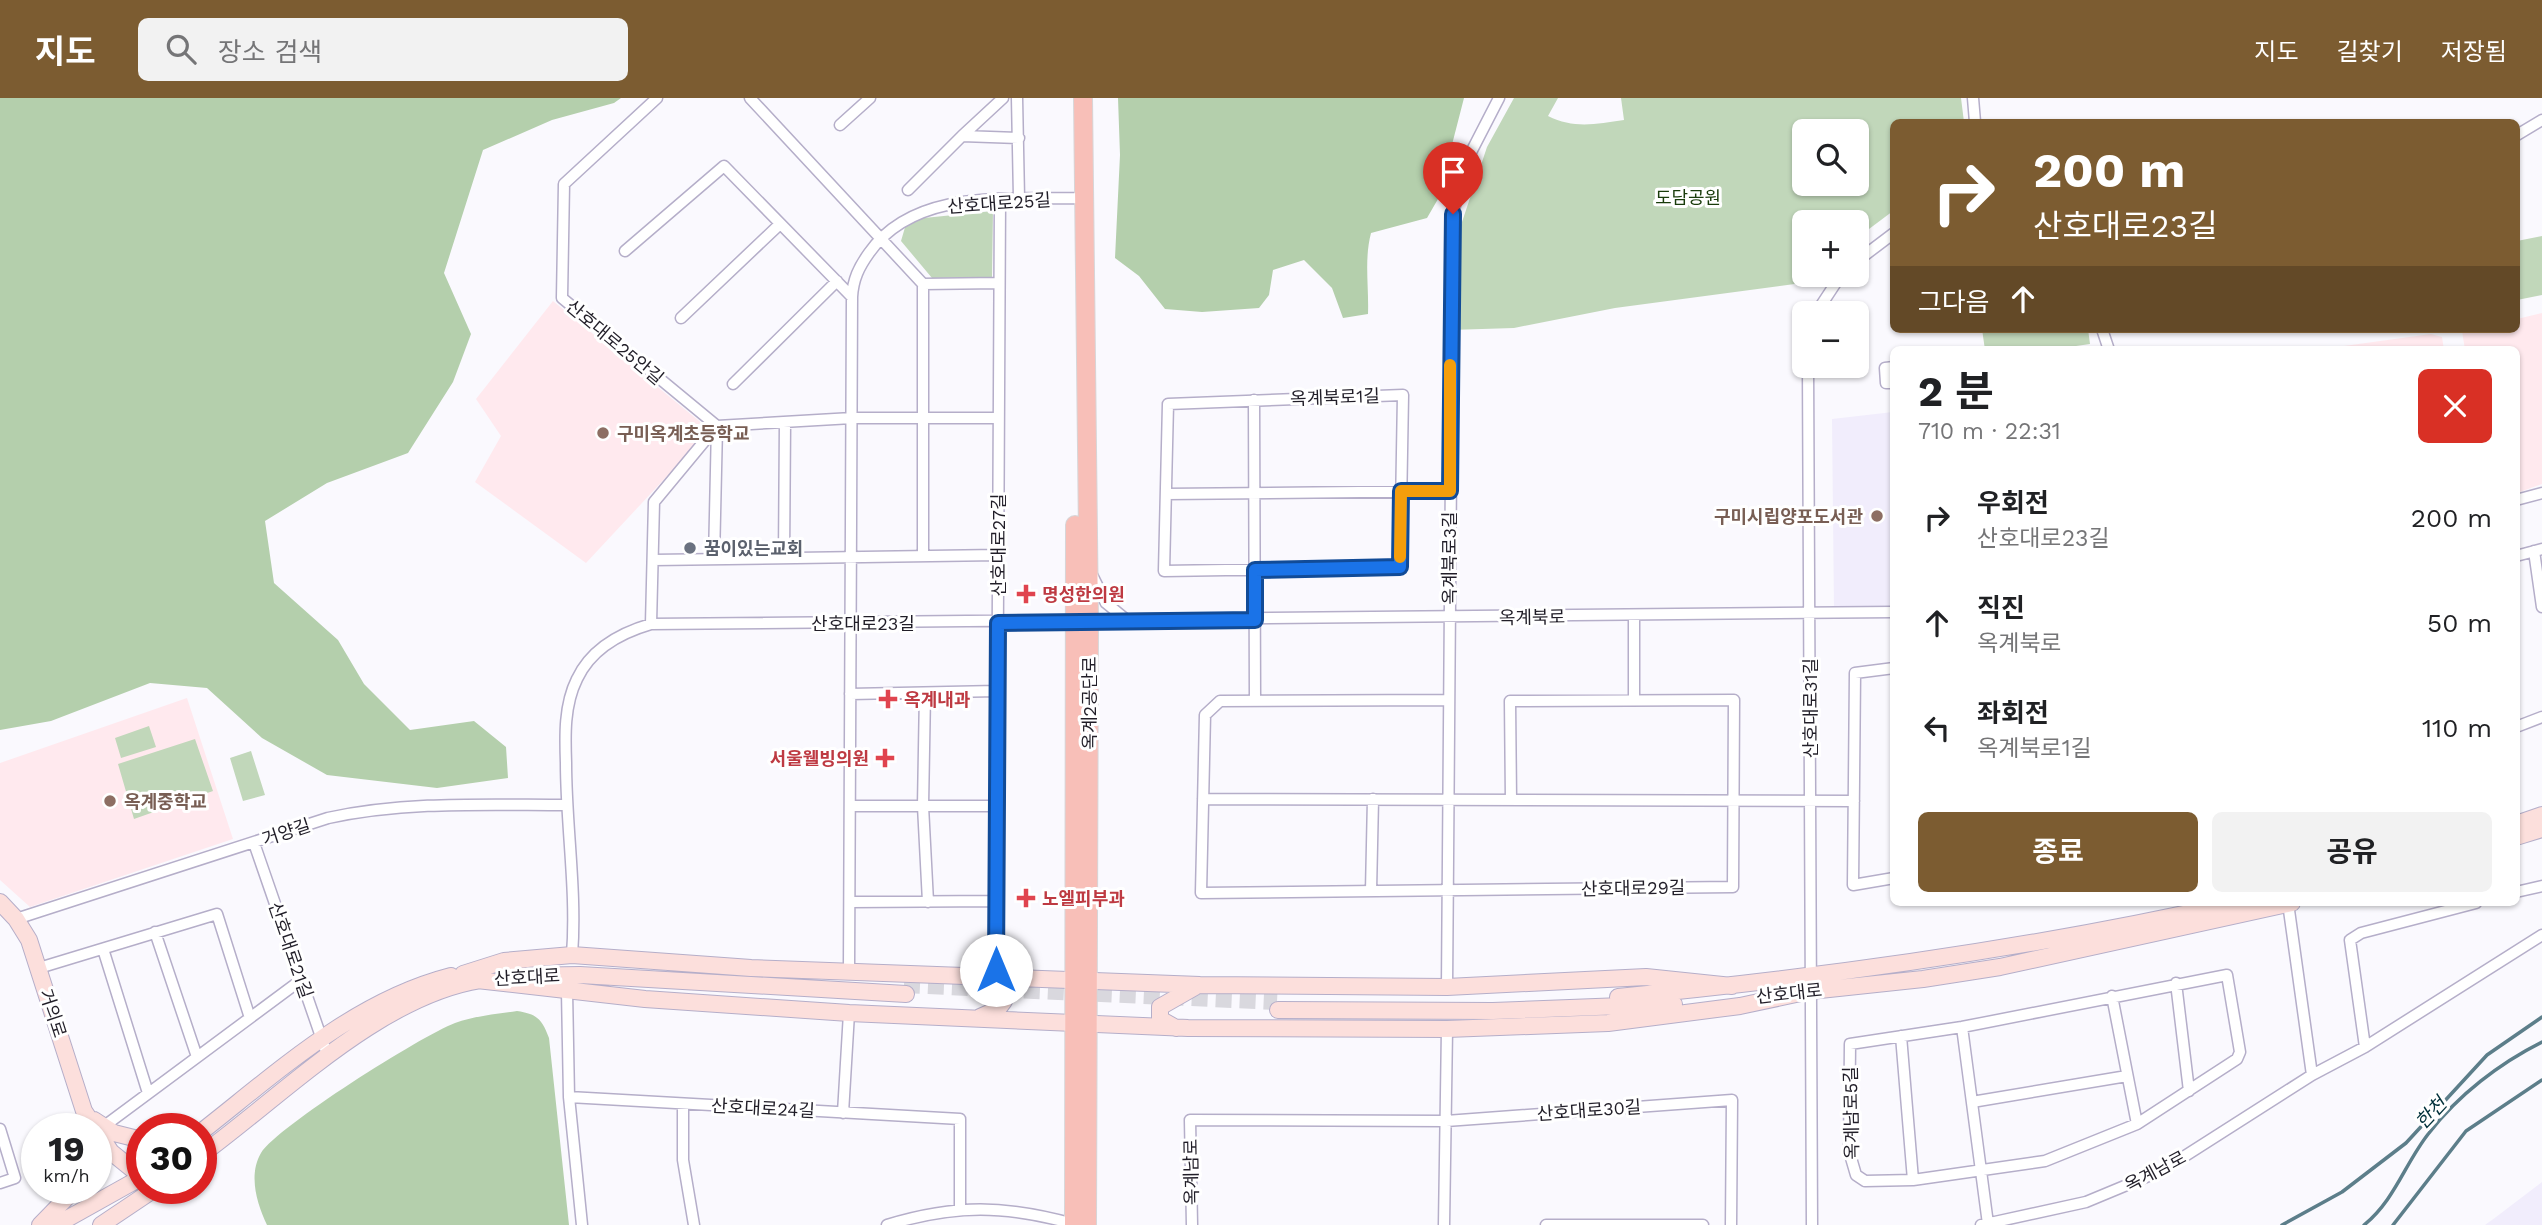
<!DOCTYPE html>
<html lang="ko">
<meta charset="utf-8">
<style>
body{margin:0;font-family:"Work Sans","Noto Sans KR",sans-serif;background:#f2f2f2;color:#202124;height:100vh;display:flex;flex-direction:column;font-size:26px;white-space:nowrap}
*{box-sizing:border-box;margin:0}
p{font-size:23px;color:#757577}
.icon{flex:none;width:38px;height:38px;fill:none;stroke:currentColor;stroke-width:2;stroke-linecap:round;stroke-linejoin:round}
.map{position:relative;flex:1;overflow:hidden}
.side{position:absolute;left:1890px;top:248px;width:630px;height:560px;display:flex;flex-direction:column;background:#fff;border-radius:10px;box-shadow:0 2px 5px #0004}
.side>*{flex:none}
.guide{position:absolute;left:1890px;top:21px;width:630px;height:214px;border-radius:10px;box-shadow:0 2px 5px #0004;background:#7c5c31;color:#fff;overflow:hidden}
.fabs{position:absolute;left:1792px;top:21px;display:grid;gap:14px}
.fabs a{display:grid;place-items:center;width:77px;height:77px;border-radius:10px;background:#fff;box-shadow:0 2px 5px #0004;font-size:35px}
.speed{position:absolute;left:21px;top:1015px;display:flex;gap:14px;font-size:35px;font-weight:700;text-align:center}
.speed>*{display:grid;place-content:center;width:91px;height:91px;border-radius:50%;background:#fff;box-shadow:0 2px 5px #0004;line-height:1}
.speed small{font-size:18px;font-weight:400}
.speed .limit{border:10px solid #d22;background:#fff;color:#111}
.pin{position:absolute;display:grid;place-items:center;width:60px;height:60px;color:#fff;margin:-72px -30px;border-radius:50% 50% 50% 0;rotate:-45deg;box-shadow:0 0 7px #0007}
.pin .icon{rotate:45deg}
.me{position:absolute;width:77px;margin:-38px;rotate:0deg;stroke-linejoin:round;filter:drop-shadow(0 0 5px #0008)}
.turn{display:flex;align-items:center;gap:24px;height:147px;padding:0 28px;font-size:32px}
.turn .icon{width:91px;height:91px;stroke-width:2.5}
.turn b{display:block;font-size:49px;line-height:60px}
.then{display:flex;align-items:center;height:66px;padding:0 28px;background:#0003;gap:14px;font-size:26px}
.round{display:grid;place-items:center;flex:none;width:74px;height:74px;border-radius:10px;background:#f2f2f2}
.overview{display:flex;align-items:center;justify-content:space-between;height:119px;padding:0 28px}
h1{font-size:42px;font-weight:700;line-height:52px}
.primary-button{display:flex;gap:14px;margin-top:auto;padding:14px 28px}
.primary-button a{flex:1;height:80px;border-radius:10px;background:#7c5c31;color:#fff;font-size:28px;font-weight:700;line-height:80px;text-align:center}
.primary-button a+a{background:#f2f2f2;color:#202124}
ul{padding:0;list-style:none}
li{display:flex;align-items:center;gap:21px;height:105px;padding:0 28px}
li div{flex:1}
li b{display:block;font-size:26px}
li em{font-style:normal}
header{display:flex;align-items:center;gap:42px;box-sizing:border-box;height:98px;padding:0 35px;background:#7c5c31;color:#fff}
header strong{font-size:33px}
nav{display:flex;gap:38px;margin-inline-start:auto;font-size:24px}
.search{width:490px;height:63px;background:#f2f2f2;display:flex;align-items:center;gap:18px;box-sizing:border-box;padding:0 24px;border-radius:10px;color:#757577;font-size:26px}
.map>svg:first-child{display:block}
.built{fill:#f1edfc}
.education{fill:#ffe9ee}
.green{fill:#c1d7ba;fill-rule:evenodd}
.forest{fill:#b4cfac}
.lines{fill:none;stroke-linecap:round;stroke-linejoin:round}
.stream{stroke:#5c7e8a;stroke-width:3.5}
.secondary-tunnel{stroke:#d9d8de;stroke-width:16;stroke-dasharray:16 8;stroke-linecap:butt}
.street-casing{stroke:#b5aec9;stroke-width:13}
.secondary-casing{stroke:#b5aec9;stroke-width:18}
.primary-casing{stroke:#d7d6d8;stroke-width:20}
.street{stroke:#fff;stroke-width:10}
.secondary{stroke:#fcdfdc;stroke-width:16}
.primary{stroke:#f8bfb8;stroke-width:18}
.route-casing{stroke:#114b97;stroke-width:18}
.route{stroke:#1a73e8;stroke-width:12}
.slow{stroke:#f59e0b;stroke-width:12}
.education-dot{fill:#8d6e63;stroke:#fff;stroke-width:2.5}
.worship-dot{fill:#6b7280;stroke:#fff;stroke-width:2.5}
.health-dot{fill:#e0444e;stroke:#fff;stroke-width:2.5}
.labels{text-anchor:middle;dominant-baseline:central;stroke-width:6;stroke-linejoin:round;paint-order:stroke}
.park-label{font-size:18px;fill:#193c0b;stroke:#fff}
.street-label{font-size:18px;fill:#211e28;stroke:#fff}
.education-label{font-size:18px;font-weight:bold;fill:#785e54;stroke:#fff;text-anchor:start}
.worship-label{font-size:18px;font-weight:bold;fill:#5b616d;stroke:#fff;text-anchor:start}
.health-label{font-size:18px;font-weight:bold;fill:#be3a42;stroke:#fff;text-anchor:start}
.water-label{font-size:19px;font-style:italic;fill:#00303a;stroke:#fff}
</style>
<header>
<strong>지도</strong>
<div class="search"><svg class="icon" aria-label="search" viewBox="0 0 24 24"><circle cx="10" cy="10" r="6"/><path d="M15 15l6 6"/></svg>장소 검색</div>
<nav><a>지도</a><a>길찾기</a><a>저장됨</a></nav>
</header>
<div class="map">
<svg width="2542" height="1127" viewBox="0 0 2542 1127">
<rect width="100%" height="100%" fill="#faf9fe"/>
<path class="built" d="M1893,314V509L1834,512L1832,321Z
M2542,1084V1127H2485L2496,1119Z"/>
<path class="education" d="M553,203L710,332L586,465L475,384L501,338L476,301Z
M2542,215V386L2517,395L2516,252H2465L2462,233L2516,231L2517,221Z
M2431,236L2442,239L2444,252H2315Z
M187,600L233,741L30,809L0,782V665Z"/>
<path class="green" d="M1514,0H1558L1548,18C1574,31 1596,26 1624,22L1621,0H1961L1964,24H1894L1893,113L1857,140V124H1804V177H1811L1802,185L1615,210L1514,230L1450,232L1461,127L1487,49ZM1804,33H1857V86H1804Z
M993,113L992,179L932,180L901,143L906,126L924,120Z
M2542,138V197L2517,202V143Z
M1982,231H2088L2090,246L2048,252H1985Z
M149,628L156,649L121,660L115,640Z
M195,641L213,693L134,721L118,666Z
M251,653L265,697L243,703L230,660Z"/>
<path class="forest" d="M0,0H621L614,5L552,22L483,52L444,175L471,236L453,284L408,355L327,385L265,423L274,485L338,542L364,586L410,632L474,623L506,649L508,680L437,690L327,677L262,640L207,590L150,585L51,623L0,632Z
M1118,0H1464L1438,101L1427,120L1371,135C1364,162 1369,188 1368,216L1343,220L1332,190L1304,162L1273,172L1269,197L1259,210L1202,214L1165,211L1139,178L1115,160L1120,57Z
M517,913C538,916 542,922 549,940L569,1127H267C257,1106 248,1077 261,1055C278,1028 421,938 455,925C474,918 497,916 517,913Z"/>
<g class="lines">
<path class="stream" d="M2282,1127L2342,1094L2406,1045L2487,957L2542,919
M2364,1127C2395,1102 2405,1065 2429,1035C2458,997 2500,965 2542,944
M2393,1127L2466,1033L2542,982"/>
<path class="secondary-tunnel" d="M904,887L1277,904"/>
<defs>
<path id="street" d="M657,0L564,86L562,200L717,328L852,320H998
M750,0L923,186V458
M1017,0L1019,100
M1973,0L1975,24
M840,27L870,0
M2517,37L2542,22
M962,38L1003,0
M908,92L962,38L1019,40
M625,153L724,68L852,199
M1857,163L1894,135
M923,186L999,185
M1816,215L1841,177
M681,220L780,126
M2102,231L2109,252
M1808,268L1812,1127
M1894,269L1885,270L1886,285H1894
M733,286L837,183
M1403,297L1400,469L1164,473L1168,306Z
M1254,302L1255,603
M1166,396L1450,393
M2516,402L2542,395
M2534,453L2542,509
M2516,458L2542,451
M784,460L785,324
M714,461L717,328
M653,462L998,457
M1092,477L1106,505L1128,523
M651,526L654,404L717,328
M1894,570L1855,575L1853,787L1894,780
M925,595L923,708L928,804
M850,596L997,593
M1448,602L1220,603L1205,617L1201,795L1733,789L1734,602L1510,603L1511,702
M1634,602V518
M2516,629L2542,619
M1203,701L1854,703
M850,708H997
M254,745L328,959
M1371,793L1373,701
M2516,794L2542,788
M850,804L996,803
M2288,805L2312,977
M16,821L328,720C407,703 486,707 566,707
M155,834L197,959
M103,851L148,995
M572,857C577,794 566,728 566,665C565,638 564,607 577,581C591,551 620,535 651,526L1894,514
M39,870L217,816L250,920
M849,872L852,199C853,181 859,169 869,155C915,89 1012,102 1083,100
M2227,877L2240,954L2237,961L2137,1026L2045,1063L1913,1082L1865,1083L1856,1077L1849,1053L1850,946L1962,929Z
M996,878L1000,101
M2176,885L2189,993
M1447,889L1453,116L1466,64L1499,0
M567,893L569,999L582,1127
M2112,898L2137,1026
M1962,929L1988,1126
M1901,938L1913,1082
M2365,949L2350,842L2361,835L2476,805
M569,999L960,1021V1110
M1972,1004L2127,978
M683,1006V1062L694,1127
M843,1015L849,915
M103,1029L301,882
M0,1031L15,1080L0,1085
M887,1127C956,1106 1005,1107 1074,1126
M1192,1127L1190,1022L1446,1023L1732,1002L1731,1127
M1444,1127L1447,931
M1546,1127H1703
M1981,1127L2086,1104L2163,1072L2312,977L2365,949L2542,837"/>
<path id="secondary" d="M2516,726L2542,717
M2516,739L2542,731
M0,804L16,821L29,842L84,1013L96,1031
M463,876L504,863L572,857L751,870L1200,887L1447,889L1646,879L1732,888
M513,878L580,877L906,896
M477,882L645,901L849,915L1188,930L1447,931L1608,925L1740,908L1810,893
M1801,894L1923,881L2000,869L2292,805
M1618,899C1826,879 2030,851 2234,805
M1278,912L1493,913L1674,906
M980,919L998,911L1004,903L1002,890L996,878
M1176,930L1160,921V909L1195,889
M94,1022L114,1035L142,1042
M96,1031L111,1054L142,1079
M201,1034C279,973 354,903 451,878
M201,1057C283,997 380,898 480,882
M40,1127L76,1090
M56,1127L142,1079
M101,1127L156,1090"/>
<path id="primary" d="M1083,0L1089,524L1087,1127
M1074,1127L1075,427"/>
</defs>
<use href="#street" class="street-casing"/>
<use href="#secondary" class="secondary-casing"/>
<use href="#primary" class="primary-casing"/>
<use href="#street" class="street"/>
<use href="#secondary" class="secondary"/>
<use href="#primary" class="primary"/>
</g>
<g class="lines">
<defs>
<path id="route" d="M996,872L998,525L1255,522V472L1400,469L1401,393H1450L1453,116"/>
</defs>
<use href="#route" class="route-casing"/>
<use href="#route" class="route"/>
<path class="slow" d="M1400,459L1401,393H1450V267"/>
</g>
<g class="education-dot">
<circle cx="603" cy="335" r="7"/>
<circle cx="1877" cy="418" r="7"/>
<circle cx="110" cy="703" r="7"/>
</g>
<circle class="worship-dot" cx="690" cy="450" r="7"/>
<g class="health-dot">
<path d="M1022.5 485.5h7v7h7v7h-7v7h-7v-7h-7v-7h7z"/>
<path d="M884.5 590.5h7v7h7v7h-7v7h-7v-7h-7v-7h7z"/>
<path d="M881.5 649.5h7v7h7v7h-7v7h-7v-7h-7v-7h7z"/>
<path d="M1022.5 789.5h7v7h7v7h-7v7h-7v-7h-7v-7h7z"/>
</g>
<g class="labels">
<g class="park-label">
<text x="1688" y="99">도담공원</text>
</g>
<g class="street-label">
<text transform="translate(999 105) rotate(-4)">산호대로25길</text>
<text transform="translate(615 244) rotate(40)">산호대로25안길</text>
<text transform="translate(1335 299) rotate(-2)">옥계북로1길</text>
<text transform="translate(998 447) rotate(-90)">산호대로27길</text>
<text transform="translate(1449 460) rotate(-90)">옥계북로3길</text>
<text transform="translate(1532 519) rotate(-1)">옥계북로</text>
<text x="863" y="525">산호대로23길</text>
<text transform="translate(1089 605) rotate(-90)">옥계2공단로</text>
<text transform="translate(1810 610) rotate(-90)">산호대로31길</text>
<text transform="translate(286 734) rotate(-18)">거양길</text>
<text transform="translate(1633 790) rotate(-1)">산호대로29길</text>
<text transform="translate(291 852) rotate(71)">산호대로21길</text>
<text transform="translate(527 879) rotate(-3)">산호대로</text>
<text transform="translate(1789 895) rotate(-6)">산호대로</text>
<text transform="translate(53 915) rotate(72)">거의로</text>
<text transform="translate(763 1010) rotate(3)">산호대로24길</text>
<text transform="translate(1589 1012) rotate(-4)">산호대로30길</text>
<text transform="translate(1851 1015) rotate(-91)">옥계남로5길</text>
<text transform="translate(2155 1073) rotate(-28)">옥계남로</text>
<text transform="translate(1191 1074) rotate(-91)">옥계남로</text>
</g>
<g class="education-label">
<text x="617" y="335">구미옥계초등학교</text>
<text x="1863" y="418" text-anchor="end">구미시립양포도서관</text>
<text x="124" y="703">옥계중학교</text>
</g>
<g class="worship-label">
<text x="704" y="450">꿈이있는교회</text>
</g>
<g class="health-label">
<text x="1042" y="496">명성한의원</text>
<text x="904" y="601">옥계내과</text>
<text x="869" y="660" text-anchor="end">서울웰빙의원</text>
<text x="1042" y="800">노엘피부과</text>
</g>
<g class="water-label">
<text transform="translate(2431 1015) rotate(-47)">한천</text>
</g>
</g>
</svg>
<div class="fabs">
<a><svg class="icon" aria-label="search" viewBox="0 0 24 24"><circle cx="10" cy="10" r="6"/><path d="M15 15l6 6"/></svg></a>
<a>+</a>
<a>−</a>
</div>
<div class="speed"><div>19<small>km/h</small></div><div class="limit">30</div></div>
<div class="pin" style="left:1453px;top:116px;background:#d93025"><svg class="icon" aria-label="arrive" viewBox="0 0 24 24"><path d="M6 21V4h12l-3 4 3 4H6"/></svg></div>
<svg class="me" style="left:996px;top:872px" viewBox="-20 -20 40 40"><circle r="19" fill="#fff"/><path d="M0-13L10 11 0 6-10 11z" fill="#1a73e8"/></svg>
<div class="guide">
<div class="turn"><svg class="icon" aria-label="right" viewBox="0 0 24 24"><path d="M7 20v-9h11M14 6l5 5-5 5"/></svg><div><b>200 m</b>산호대로23길</div></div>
<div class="then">그다음<svg class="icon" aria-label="ahead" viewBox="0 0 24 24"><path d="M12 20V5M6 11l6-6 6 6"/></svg></div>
</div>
<section class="side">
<div class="overview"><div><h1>2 분</h1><p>710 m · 22:31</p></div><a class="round" style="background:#d93025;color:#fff"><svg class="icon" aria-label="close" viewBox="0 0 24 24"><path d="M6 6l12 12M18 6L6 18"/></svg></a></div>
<ul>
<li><svg class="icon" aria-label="right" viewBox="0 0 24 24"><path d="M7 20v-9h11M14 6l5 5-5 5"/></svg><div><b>우회전</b><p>산호대로23길</p></div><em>200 m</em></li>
<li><svg class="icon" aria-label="ahead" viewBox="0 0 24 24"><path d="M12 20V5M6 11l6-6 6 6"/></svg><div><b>직진</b><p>옥계북로</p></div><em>50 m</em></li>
<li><svg class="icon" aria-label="left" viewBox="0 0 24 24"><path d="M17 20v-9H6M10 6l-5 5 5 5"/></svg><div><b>좌회전</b><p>옥계북로1길</p></div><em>110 m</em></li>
</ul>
<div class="primary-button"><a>종료</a><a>공유</a></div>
</section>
</div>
